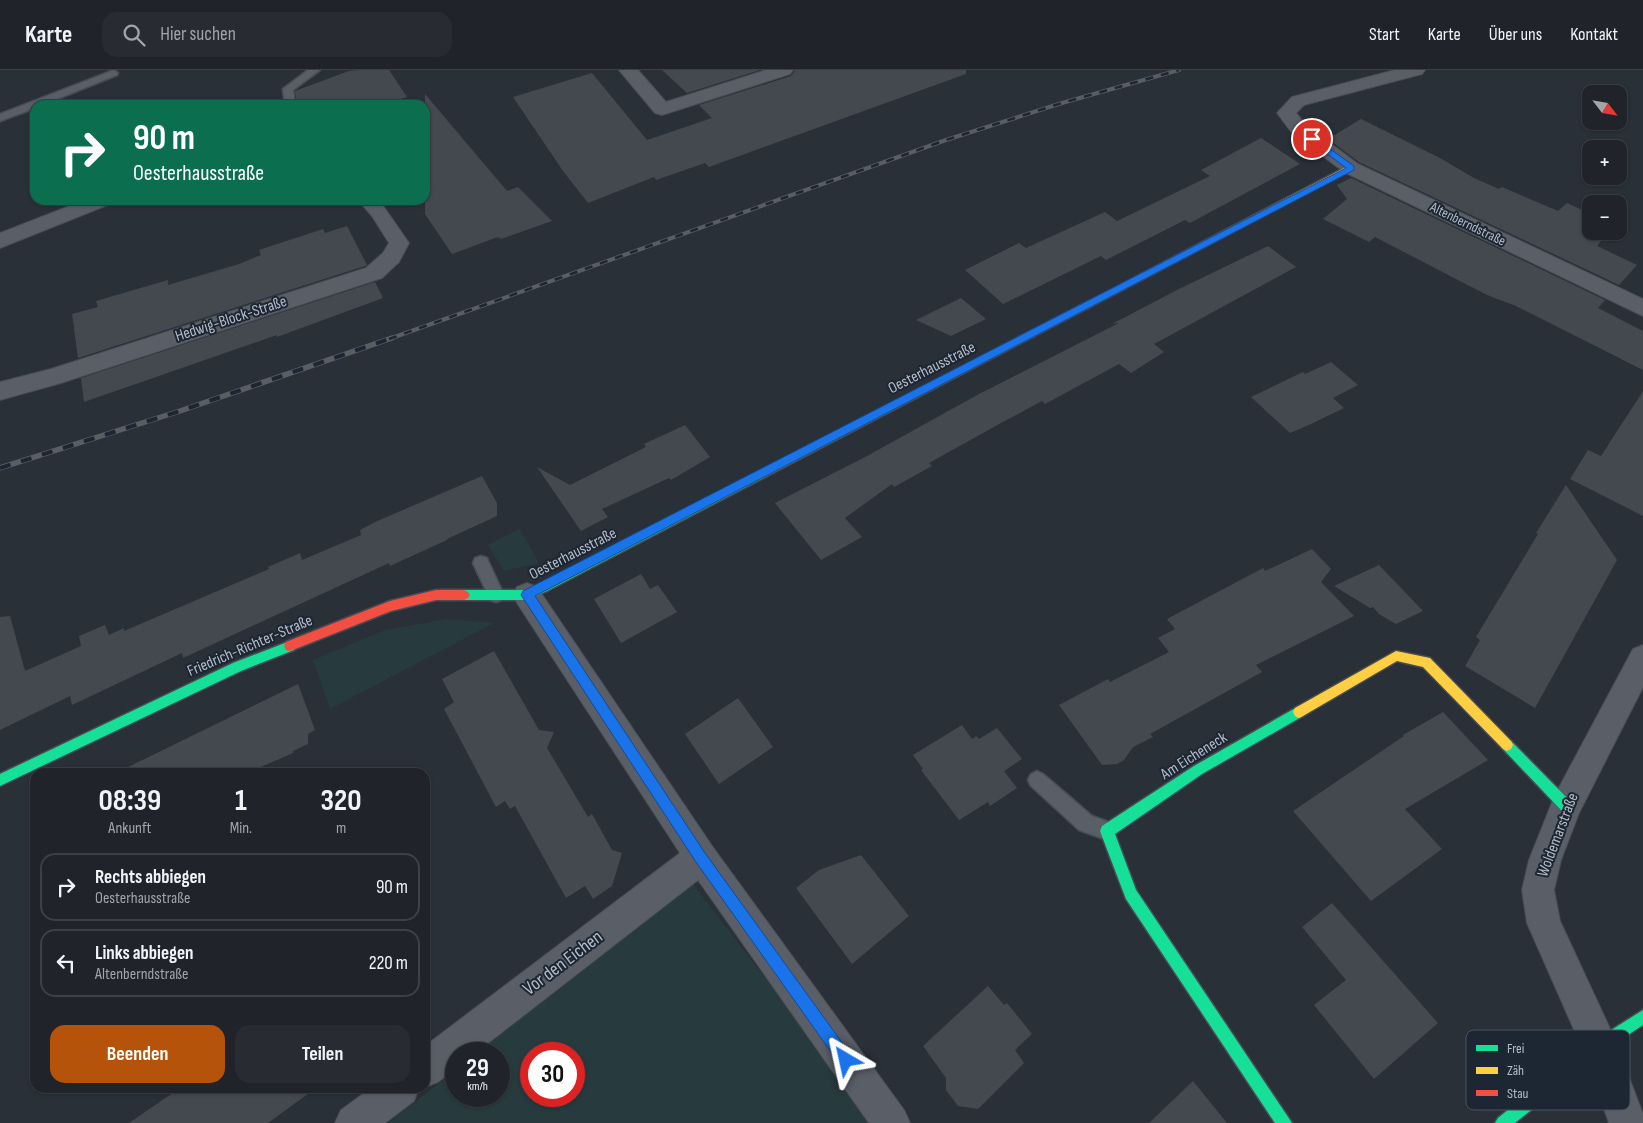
<!DOCTYPE html>
<html lang="de">
<meta charset="utf-8">
<style>
body{margin:0;font-family:"Sofia Sans Condensed",sans-serif;background:#282c32;color:#f1f3f6;height:100vh;display:flex;flex-direction:column;font-size:19px;white-space:nowrap}
*{box-sizing:border-box;margin:0}
p{font-size:16px;color:#a2a4a8}
.icon{flex:none;width:28px;height:28px;fill:none;stroke:currentColor;stroke-width:2;stroke-linecap:round;stroke-linejoin:round}
.map{position:relative;flex:1;overflow:hidden}
.details{position:absolute;left:30px;top:698px;width:400px;height:325px;display:flex;flex-direction:column;background:#20242a;border-radius:15px;box-shadow:0 1px 4px #0004,0 0 0 1px #3d4147}
.details>*{flex:none}
.guide{position:absolute;left:30px;top:30px;width:400px;height:105px;border-radius:15px;box-shadow:0 1px 4px #0004,0 0 0 1px #3d4147;background:#0b6e4f;color:#fff;overflow:hidden}
.needle{width:32px;rotate:121deg}
.fabs{position:absolute;left:1582px;top:15px;display:grid;gap:10px}
.fabs a{display:grid;place-items:center;width:45px;height:45px;border-radius:10px;background:#20242a;box-shadow:0 1px 4px #0004,0 0 0 1px #3d4147;font-size:25px}
.speed{position:absolute;left:445px;top:972px;display:flex;gap:10px;font-size:25px;font-weight:700;text-align:center}
.speed>*{display:grid;place-content:center;width:65px;height:65px;border-radius:50%;background:#20242a;box-shadow:0 1px 4px #0004,0 0 0 1px #3d4147;line-height:1}
.speed small{font-size:12px;font-weight:400}
.speed .limit{border:8px solid #d22;background:#fff;color:#111}
.pin{position:absolute;display:grid;place-items:center;width:42px;height:42px;color:#fff;margin:-21px;border:2px solid #fff;border-radius:50%;box-shadow:0 1px 5px #0007}
.me{position:absolute;width:55px;margin:-28px;rotate:324deg;stroke-linejoin:round;filter:drop-shadow(0 0 4px #0008)}
.turn{display:flex;align-items:center;gap:18px;height:105px;padding:0 20px;font-size:22px}
.turn .icon{width:65px;height:65px;stroke-width:2.5}
.turn b{display:block;font-size:35px;line-height:42px}
.eta{display:flex;justify-content:space-evenly;align-items:center;height:85px;text-align:center}
.eta b{font-size:30px;font-weight:700;line-height:35px}
.cta{display:flex;gap:10px;margin-top:auto;padding:10px 20px}
.cta a{flex:1;height:58px;border-radius:15px;background:#b45309;color:#fff;font-size:20px;font-weight:700;line-height:58px;text-align:center}
.cta a+a{background:#282c32;color:#f1f3f6}
ul{padding:0;list-style:none}
li{display:flex;align-items:center;gap:15px;height:68px;margin:0 10px 8px;padding:0 10px;border:2px solid #3d4147;border-radius:15px}
li div{flex:1}
li b{display:block;font-size:19px}
li em{font-style:normal}
header{display:flex;align-items:center;gap:30px;box-sizing:border-box;height:70px;padding:0 25px;background:#20242a;border-bottom:1px solid #3d4147}
header strong{font-size:24px}
nav{display:flex;gap:28px;margin-inline-start:auto;font-size:18px}
.search{width:350px;height:45px;background:#282c32;display:flex;align-items:center;gap:12px;box-sizing:border-box;padding:0 18px;border-radius:15px;color:#a2a4a8;font-size:19px}
.map>svg:first-child{display:block}
.green{fill:#273a3e;fill-rule:evenodd}
.building{fill:#444950}
.lines{fill:none;stroke-linecap:round;stroke-linejoin:round}
.lane-casing{stroke:#484c53;stroke-width:3}
.street-casing{stroke:#484c53;stroke-width:2}
.fast-casing{stroke:#484c53;stroke-width:3}
.slow-casing{stroke:#484c53;stroke-width:3}
.jam-casing{stroke:#484c53;stroke-width:3}
.lane{fill:#5a5e66;fill-rule:evenodd}
.street{fill:#5a5e66;fill-rule:evenodd}
.fast{fill:#16e098;fill-rule:evenodd}
.slow{fill:#ffcf43;fill-rule:evenodd}
.jam{fill:#f24e42;fill-rule:evenodd}
.rail-far1-casing{stroke:#595d64;stroke-width:4}
.rail-casing{stroke:#595d64;stroke-width:5.5}
.rail-far1{stroke:#1d2633;stroke-width:2.5;stroke-dasharray:8;stroke-linecap:butt}
.rail{stroke:#1d2633;stroke-width:4;stroke-dasharray:11;stroke-linecap:butt}
.route{fill:#1a73e8;stroke:#114b97}
.labels{text-anchor:middle;dominant-baseline:central;stroke-width:4;stroke-linejoin:round;paint-order:stroke}
.far-street-label{font-size:14px;fill:#b4bcc9;stroke:#1d2633}
.street-label{font-size:16px;fill:#b4bcc9;stroke:#1d2633}
.near-street-label{font-size:19px;fill:#b4bcc9;stroke:#1d2633}
.key{fill:#1d2633;stroke:#4a5360;stroke-width:1}
.key-label{font-size:14px;fill:#b4bcc9}
</style>
<header>
<strong>Karte</strong>
<div class="search"><svg class="icon" aria-label="search" viewBox="0 0 24 24"><circle cx="10" cy="10" r="6"/><path d="M15 15l6 6"/></svg>Hier suchen</div>
<nav><a>Start</a><a>Karte</a><a>Über uns</a><a>Kontakt</a></nav>
</header>
<div class="map">
<svg width="1643" height="1053" viewBox="0 0 1643 1053">
<rect width="100%" height="100%" fill="#2a3038"/>
<path class="green" d="M520,459L539,493L504,501L488,475Z
M446,549L494,553L330,639L313,590L385,560Z
M693,814L877,1053H388L456,1000V1026H499V984H476ZM531,984H574V1026H531Z"/>
<path class="building" d="M360,0H389L407,27L382,35H297L295,21L349,1Z
M662,0H760L687,23Z
M795,0H966V4L709,97L705,93L656,110L654,107L588,133L563,101L513,27L592,3L647,70L712,48L699,35L791,6Z
M425,24L507,121L518,117L552,151L501,169L498,167L452,184L425,144Z
M1361,49L1440,88L1474,108L1499,119L1502,117L1558,141L1567,133L1591,144V161H1610L1597,176L1637,195L1619,215L1359,92L1328,69Z
M1261,68L1300,94L1190,153L1185,150L1106,190L1101,186L1003,234L965,200L1019,173L1026,178L1105,142L1117,151L1210,106L1201,100Z
M1351,108L1605,230L1598,238L1643,261V300L1516,236L1487,225L1375,167L1369,172L1323,149L1347,129L1337,115Z
M347,156L367,195L365,196L78,288L72,244L98,237L96,231L168,210V215L239,194L261,185L259,180L323,159L325,163Z
M1268,176L1296,197L1154,274L1164,282L1131,303L1119,294L1045,334L1042,331L1001,353L929,393L932,396L894,417L892,414L845,448L862,467L821,490L775,433L867,386L979,324L1119,253L1112,254L1179,219Z
M375,212L383,228L277,267V265L84,332L81,308Z
M961,228L986,249L951,266L916,250Z
M1331,292L1358,315L1333,328L1344,338L1311,354L1290,363L1251,327L1303,302L1305,304Z
M1643,321V446L1570,409L1588,380L1601,386Z
M685,355L710,387L671,410L669,408L602,439L608,447L581,461L537,397L570,415L646,377L644,374Z
M482,406L497,433V446L447,469V470L390,496L389,493L183,588L182,583L72,635L70,626L0,660V547L10,546L25,601L81,576L79,566L105,555L109,565L124,558V561L269,499L268,497L300,483L302,490L361,465L360,460L375,452Z
M1566,415L1617,490L1535,638L1465,596L1480,570L1476,567L1538,464L1536,463Z
M1312,479L1331,499L1321,512L1354,546L1256,595L1262,602L1150,664L1153,667L1133,677L1124,690L1117,694L1102,695L1059,635L1108,609L1110,612L1169,582L1158,568L1175,559L1167,549L1263,498L1265,501Z
M1379,495L1423,541L1396,554L1379,544L1373,537L1370,538L1334,516Z
M641,504L650,519L658,515L677,542L621,573L594,529Z
M494,581L539,660L554,662L547,678L588,747L592,744L612,780L622,783L612,816L593,829L585,816L566,828L515,736L510,739L505,731L496,737L444,639L454,632L442,609Z
M298,614L315,660L308,664V674L293,681V683L249,702H118Z
M738,628L773,677L719,714L685,664Z
M1443,642L1488,690L1405,739L1442,779L1371,831L1293,741L1404,666L1403,665Z
M962,655L972,669L976,666L979,669L997,658L1022,689L1004,701L1017,718L990,736L988,732L959,750L921,700L923,699L913,685Z
M861,785L909,846L852,894L796,818L819,800Z
M1332,833L1438,953L1374,1009L1314,935L1346,910L1302,857Z
M988,916L1004,935L1007,933L1032,964L1015,980L1024,993L978,1039L958,1036L946,1020V1008L923,976Z
M1193,1011L1227,1053H1149Z
M180,1018H316L268,1053H129Z"/>
<g class="lines">
<defs>
<path id="lane" d="M114,0L118,3L117,5L42,35H35V38L0,51V44Z
M308,0H320L293,20L295,35H285L283,19Z
M481,486L487,488L489,493L504,525L502,530L496,532L490,530L488,525L473,493L475,488Z
M1037,701L1043,704L1092,746L1114,754L1116,761L1114,768L1107,770L1079,760L1031,716L1028,710L1031,704Z"/>
<path id="street" d="M619,0H638L666,32L766,0H793L790,4L662,45L655,43Z
M1395,0H1425L1422,4L1304,35L1296,43L1306,55L1358,94L1643,229V246L1344,102L1292,63L1277,43L1292,27Z
M85,130H113L110,134L0,178V163Z
M358,130H379L409,173L399,192L382,208L61,313L0,330V312L51,299L366,198L383,183L389,173L372,146Z
M527,513L537,517L712,776L904,1040L910,1053H869L698,810L474,984H456V998L438,1012L425,1017V976L680,783L517,533L513,525L517,517Z
M1643,575V617L1579,743L1561,790L1554,820L1560,851L1612,963L1643,1044V1053H1609L1583,980L1527,853L1522,820L1529,790L1555,725L1633,579Z
M371,1018H419L414,1031L385,1053H335L341,1040Z"/>
<path id="fast" d="M1085,233L1090,236L1088,238L547,521L527,530H464L460,528L458,525L460,522L464,520H526L539,515Z
M290,571L294,572L296,576L294,580L241,601L0,716V704L233,593Z
M1299,636L1303,638L1305,642L1303,646L1202,704L1115,764L1136,820L1292,1053H1275L1126,829L1100,761L1102,756L1194,696Z
M1507,669L1511,671L1571,732L1572,736L1571,740L1566,742L1561,740L1503,679L1501,675L1503,671Z
M1643,940V955L1604,981L1515,1053H1495L1498,1048L1594,971Z"/>
<path id="slow" d="M1348,96L1355,98L1088,238L1085,239L1080,236Z
M1396,581L1430,588L1511,671L1513,675L1511,679L1507,681L1503,679L1423,597L1397,591L1303,646L1299,648L1295,646L1293,642L1295,638Z"/>
<path id="jam" d="M436,520H464L468,522L470,525L468,528L464,530H436L391,541L290,581L286,580L284,576L286,572L390,531Z"/>
</defs>
<use href="#lane" class="lane-casing"/>
<use href="#street" class="street-casing"/>
<use href="#fast" class="fast-casing"/>
<use href="#slow" class="slow-casing"/>
<use href="#jam" class="jam-casing"/>
<use href="#lane" class="lane"/>
<use href="#street" class="street"/>
<use href="#fast" class="fast"/>
<use href="#slow" class="slow"/>
<use href="#jam" class="jam"/>
<defs>
<path id="rail-far1" d="M389,269L946,70L1062,33L1179,0"/>
<path id="rail" d="M0,398L180,341L392,268"/>
</defs>
<use href="#rail-far1" class="rail-far1-casing"/>
<use href="#rail" class="rail-casing"/>
<use href="#rail-far1" class="rail-far1"/>
<use href="#rail" class="rail"/>
</g>
<path class="route" d="M1312,66L1354,96V100L535,526L705,783L851,985L853,990L851,996L846,998L841,996L696,792L523,528L521,525L523,521L1346,98L1309,70L1308,69Z"/>
<g class="labels">
<g class="far-street-label">
<text transform="translate(1468 154) rotate(26)">Altenberndstraße</text>
</g>
<g class="street-label">
<text transform="translate(231 249) rotate(-18)">Hedwig-Block-Straße</text>
<text transform="translate(932 298) rotate(-27)">Oesterhausstraße</text>
<text transform="translate(573 484) rotate(-27)">Oesterhausstraße</text>
<text transform="translate(250 576) rotate(-23)">Friedrich-Richter-Straße</text>
<text transform="translate(1194 686) rotate(-32)">Am Eicheneck</text>
<text transform="translate(1558 765) rotate(-69)">Woldemarstraße</text>
</g>
<g class="near-street-label">
<text transform="translate(563 893) rotate(-37)">Vor den Eichen</text>
</g>
</g>
<rect x="1466" y="960" width="164" height="80" rx="8" class="key"/>
<rect x="1476" y="975" width="22" height="6" fill="#16e098"/>
<rect x="1476" y="997" width="22" height="7" fill="#ffcf43"/>
<rect x="1476" y="1020" width="22" height="6" fill="#f24e42"/>
<g class="key-label">
<text x="1507" y="983">Frei</text>
<text x="1507" y="1005">Zäh</text>
<text x="1507" y="1028">Stau</text>
</g>
</svg>
<div class="fabs">
<a><svg class="needle" viewBox="-14 -14 28 28"><path d="M0-13l5 13h-10z" fill="#e53935"/><path d="M0 13l5-13h-10z" fill="#a2a4a8"/></svg></a>
<a>+</a>
<a>−</a>
</div>
<div class="speed"><div>29<small>km/h</small></div><div class="limit">30</div></div>
<div class="pin" style="left:1312px;top:69px;background:#d93025"><svg class="icon" aria-label="arrive" viewBox="0 0 24 24"><path d="M6 21V4h12l-3 4 3 4H6"/></svg></div>
<svg class="me" style="left:846px;top:990px" viewBox="-20 -20 40 40"><path d="M0-17L14 15 0 8-14 15z" fill="#1a73e8" stroke="#fff" stroke-width="4"/></svg>
<div class="guide">
<div class="turn"><svg class="icon" aria-label="right" viewBox="0 0 24 24"><path d="M7 20v-9h11M14 6l5 5-5 5"/></svg><div><b>90 m</b>Oesterhausstraße</div></div>
</div>
<section class="details">
<div class="eta">
<div><b>08:39</b><p>Ankunft</p></div>
<div><b>1</b><p>Min.</p></div>
<div><b>320</b><p>m</p></div>
</div>
<ul>
<li><svg class="icon" aria-label="right" viewBox="0 0 24 24"><path d="M7 20v-9h11M14 6l5 5-5 5"/></svg><div><b>Rechts abbiegen</b><p>Oesterhausstraße</p></div><em>90 m</em></li>
<li><svg class="icon" aria-label="left" viewBox="0 0 24 24"><path d="M17 20v-9H6M10 6l-5 5 5 5"/></svg><div><b>Links abbiegen</b><p>Altenberndstraße</p></div><em>220 m</em></li>
</ul>
<div class="cta"><a>Beenden</a><a>Teilen</a></div>
</section>
</div>
